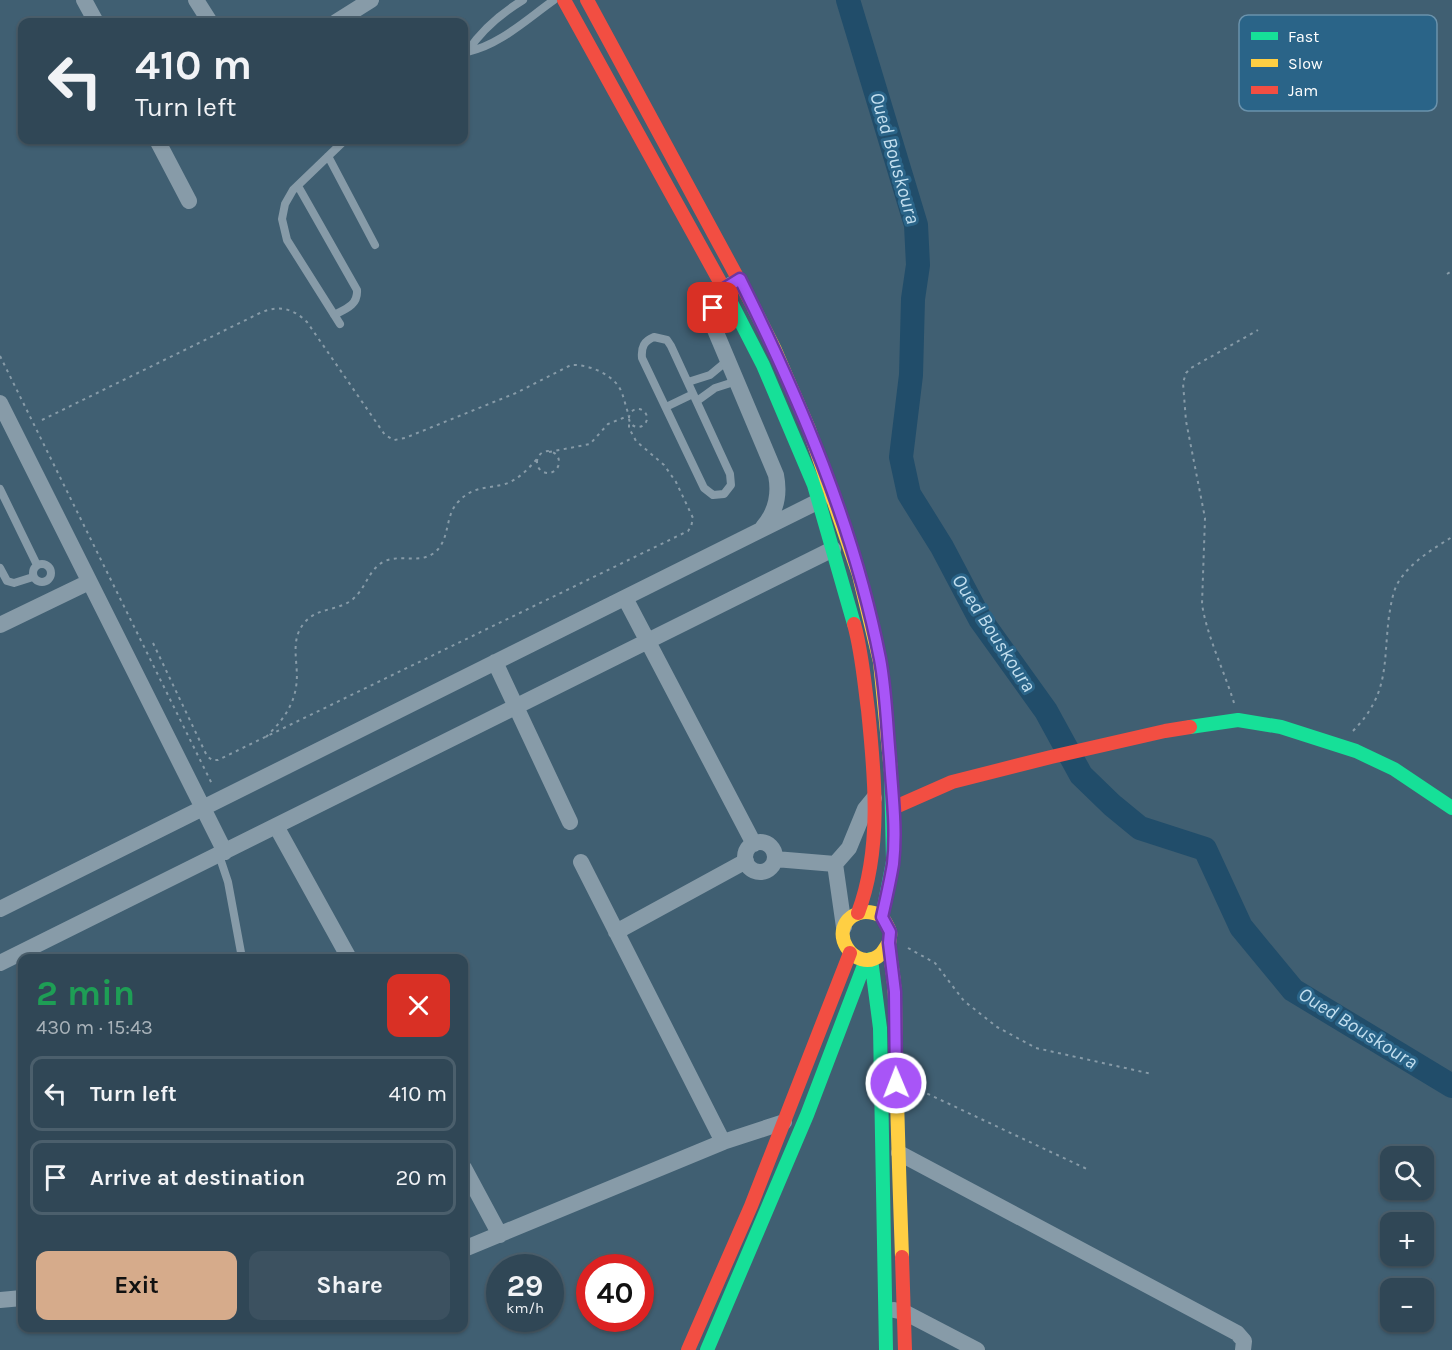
<!DOCTYPE html>
<meta charset="utf-8">
<style>
body{margin:0;font-family:Karla,sans-serif;background:#3c5160;color:#f1f3f6;height:100vh;display:flex;flex-direction:column;font-size:22px;white-space:nowrap}
*{box-sizing:border-box;margin:0}
p{font-size:20px;color:#a8b2b9}
.icon{flex:none;width:33px;height:33px;fill:none;stroke:currentColor;stroke-width:2;stroke-linecap:round;stroke-linejoin:round}
.map{position:relative;flex:1;overflow:hidden}
.drawer{position:absolute;left:18px;top:954px;width:450px;height:378px;display:flex;flex-direction:column;background:#304756;border-radius:12px;box-shadow:0 2px 4px #0004,0 0 0 2px #4b5f6c}
.drawer>*{flex:none}
.banner{position:absolute;left:18px;top:18px;width:450px;height:126px;border-radius:12px;box-shadow:0 2px 4px #0004,0 0 0 2px #4b5f6c;background:#304756;color:#f1f3f6;overflow:hidden}
.fabs{position:absolute;left:1380px;top:1146px;display:grid;gap:12px}
.fabs a{display:grid;place-items:center;width:54px;height:54px;border-radius:12px;background:#304756;box-shadow:0 2px 4px #0004,0 0 0 2px #4b5f6c;font-size:30px}
.speed{position:absolute;left:486px;top:1254px;display:flex;gap:12px;font-size:30px;font-weight:700;text-align:center}
.speed>*{display:grid;place-content:center;width:78px;height:78px;border-radius:50%;background:#304756;box-shadow:0 2px 4px #0004,0 0 0 2px #4b5f6c;line-height:1}
.speed small{font-size:15px;font-weight:400}
.speed .limit{border:9px solid #d22;background:#fff;color:#111}
.pin{position:absolute;display:grid;place-items:center;width:51px;height:51px;color:#fff;margin:-26px;border-radius:12px;box-shadow:0 3px 9px #0006}
.me{position:absolute;width:66px;margin:-33px;rotate:359deg;stroke-linejoin:round;filter:drop-shadow(0 0 4px #0008)}
.turn{display:flex;align-items:center;gap:21px;height:126px;padding:0 18px;font-size:27px}
.turn .icon{width:78px;height:78px;stroke-width:2.5}
.turn b{display:block;font-size:42px;line-height:51px}
.round{display:grid;place-items:center;flex:none;width:63px;height:63px;border-radius:12px;background:#3c5160}
.overview{display:flex;align-items:center;justify-content:space-between;height:102px;padding:0 18px}
h1{font-size:36px;font-weight:700;line-height:45px;color:#1e9e55}
.cta{display:flex;gap:12px;margin-top:auto;padding:12px 18px}
.cta a{flex:1;height:69px;border-radius:12px;background:#d6ab8b;color:#111;font-size:24px;font-weight:700;line-height:69px;text-align:center}
.cta a+a{background:#3c5160;color:#f1f3f6}
ul{padding:0;list-style:none}
li{display:flex;align-items:center;gap:18px;height:75px;margin:0 12px 9px;padding:0 6px;border:3px solid #4b5f6c;border-radius:12px}
li div{flex:1}
li b{display:block;font-size:22px}
li em{font-style:normal}
.map>svg:first-child{display:block}
.lines{fill:none;stroke-linecap:round;stroke-linejoin:round}
.river{stroke:#214d6a;stroke-width:24}
.path{stroke:#879ba8;stroke-width:2;stroke-dasharray:3 4.5;stroke-linecap:butt}
.lane{stroke:#879ba8;stroke-width:8}
.street{stroke:#879ba8;stroke-width:16}
.fast{stroke:#16e098;stroke-width:14}
.slow{stroke:#ffcf43;stroke-width:14}
.jam{stroke:#f24e42;stroke-width:14}
.route-casing{stroke:#6d37a1;stroke-width:15}
.route{stroke:#a855f7;stroke-width:10}
.labels{text-anchor:middle;dominant-baseline:central;stroke-width:6;stroke-linejoin:round;paint-order:stroke}
.water-label{font-size:20px;font-style:italic;fill:#c3dfef;stroke:#2a6488}
.key{fill:#2a6488;stroke:#6a92ac;stroke-width:1.5}
.key-label{font-size:16px;fill:#fff}
</style>
<div class="map">
<svg width="1452" height="1350" viewBox="0 0 1452 1350">
<rect width="100%" height="100%" fill="#405f72"/>
<g class="lines">
<path class="river" d="M848,0L916,225L918,265L913,299L911,375L901,457L909,494L942,547L980,619L1046,711L1081,775L1112,805L1140,828L1205,849L1241,927L1293,990L1452,1086"/>
<path class="path" d="M1447,274L1452,271
M0,356L213,786
M629 418a9 9 0 1 1 18 0a9 9 0 1 1-18 0Z
M42,420L262,312C280,305 294,309 307,322L385,435L394,440L405,438L516,393L571,365C587,364 610,373 619,387C624,395 625,406 629,415
M537 462a11 11 0 1 1 22 0a11 11 0 1 1-22 0Z
M549,452L590,444L608,424L628,416
M153,643L207,756L212,760H218L688,531L691,527L693,518L676,482L664,465L636,441L629,428V421
M1234,703C1224,670 1207,637 1202,604L1205,518L1186,421L1183,383L1186,373L1191,368L1258,330
M1353,731C1390,693 1383,664 1389,616C1391,604 1393,590 1399,581C1412,561 1433,549 1452,537
M266,737C280,723 293,708 296,687C300,665 288,641 305,622C318,607 339,611 353,599C367,587 368,569 385,561C401,554 419,564 434,553C451,540 444,515 459,501C473,486 487,489 505,484C518,480 528,469 537,459
M908,948L935,963L964,1001L973,1008L997,1027L1036,1048L1152,1074
M913,1089L926,1093L1089,1170"/>
<path class="lane" d="M523,0C500,14 482,29 467,52C500,45 527,19 554,0
M328,156L375,245
M298,186L357,290C358,305 346,309 334,315
M340,324L287,240L282,219L285,204L293,190L345,140
M654,337L667,340L671,346L730,474L731,485L724,494L713,495L704,488L642,358C641,347 644,341 654,337Z
M688,382L710,375L728,360
M697,401L715,388L737,381
M666,407L693,394
M0,489L37,565
M33 573a9 9 0 1 1 18 0a9 9 0 1 1-18 0Z
M0,568L7,581L14,583L33,577
M219,855L228,882L242,958"/>
<path class="street" d="M84,0L96,22
M196,0L210,22
M336,22L371,0
M157,140L189,201
M732,284C715,294 710,311 715,330L776,475C780,495 776,512 763,527
M0,403L225,852
M625,598L754,844
M0,625L89,582
M495,662L570,822
M276,826L349,958
M745 857a15 15 0 1 1 30 0a15 15 0 1 1-30 0Z
M775,859L835,864
M581,862L723,1142
M0,909L819,501
M844,927L835,864L849,848L865,809L874,798
M616,932L746,861
M0,963L833,549
M899,1153L1237,1333L1244,1341L1243,1350
M464,1168L500,1235
M464,1249L723,1142L784,1122
M0,1300L22,1298
M894,1310L904,1312L977,1350"/>
<path class="fast" d="M724,289L763,365L814,485L854,624
M1190,727L1238,720L1281,727L1356,751L1394,769L1452,808
M882,917L893,861L891,772
M871,959L880,1028L886,1350
M707,1350L807,1115L866,960"/>
<path class="slow" d="M754,308L775,350L809,429L859,575L880,662L891,772
M889,943C886,946 884,951 881,954C856,977 822,927 859,913C865,911 875,912 881,916C884,919 889,928 890,932C891,936 889,941 889,945C891,964 895,982 895,1000C896,1086 899,1171 902,1257"/>
<path class="jam" d="M564,0L724,289
M587,0L754,308
M854,624C862,652 864,681 868,710C875,777 882,849 858,913
M893,808L952,782L1051,757L1165,731L1190,727
M902,1257L905,1350
M688,1350L751,1206L850,953"/>
</g>
<g class="lines">
<defs>
<path id="route" d="M713,308L724,289L740,279C800,400 854,526 880,659C886,691 887,726 890,759C892,793 897,829 893,864C890,882 886,899 882,917L890,932L889,943L895,992L896,1083"/>
</defs>
<use href="#route" class="route-casing"/>
<use href="#route" class="route"/>
</g>
<g class="labels">
<g class="water-label">
<text transform="translate(895 158) rotate(74)">Oued Bouskoura</text>
<text transform="translate(994 633) rotate(57)">Oued Bouskoura</text>
<text transform="translate(1358 1028) rotate(32)">Oued Bouskoura</text>
</g>
</g>
<rect x="1239" y="15" width="198" height="96" rx="9" class="key"/>
<rect x="1251" y="32" width="27" height="8" fill="#16e098"/>
<rect x="1251" y="59" width="27" height="8" fill="#ffcf43"/>
<rect x="1251" y="86" width="27" height="8" fill="#f24e42"/>
<g class="key-label">
<text x="1288" y="42">Fast</text>
<text x="1288" y="69">Slow</text>
<text x="1288" y="96">Jam</text>
</g>
</svg>
<div class="fabs">
<a><svg class="icon" aria-label="search" viewBox="0 0 24 24"><circle cx="10" cy="10" r="6"/><path d="M15 15l6 6"/></svg></a>
<a>+</a>
<a>−</a>
</div>
<div class="speed"><div>29<small>km/h</small></div><div class="limit">40</div></div>
<div class="pin" style="left:713px;top:308px;background:#d93025"><svg class="icon" aria-label="arrive" viewBox="0 0 24 24"><path d="M6 21V4h12l-3 4 3 4H6"/></svg></div>
<svg class="me" style="left:896px;top:1083px" viewBox="-20 -20 40 40"><circle r="17" fill="#a855f7" stroke="#fff" stroke-width="3"/><path d="M0-11L8 9 0 5-8 9z" fill="#fff"/></svg>
<div class="banner">
<div class="turn"><svg class="icon" aria-label="left" viewBox="0 0 24 24"><path d="M17 20v-9H6M10 6l-5 5 5 5"/></svg><div><b>410 m</b>Turn left</div></div>
</div>
<section class="drawer">
<div class="overview"><div><h1>2 min</h1><p>430 m · 15:43</p></div><a class="round" style="background:#d93025;color:#fff"><svg class="icon" aria-label="close" viewBox="0 0 24 24"><path d="M6 6l12 12M18 6L6 18"/></svg></a></div>
<ul>
<li><svg class="icon" aria-label="left" viewBox="0 0 24 24"><path d="M17 20v-9H6M10 6l-5 5 5 5"/></svg><div><b>Turn left</b></div><em>410 m</em></li>
<li><svg class="icon" aria-label="arrive" viewBox="0 0 24 24"><path d="M6 21V4h12l-3 4 3 4H6"/></svg><div><b>Arrive at destination</b></div><em>20 m</em></li>
</ul>
<div class="cta"><a>Exit</a><a>Share</a></div>
</section>
</div>
